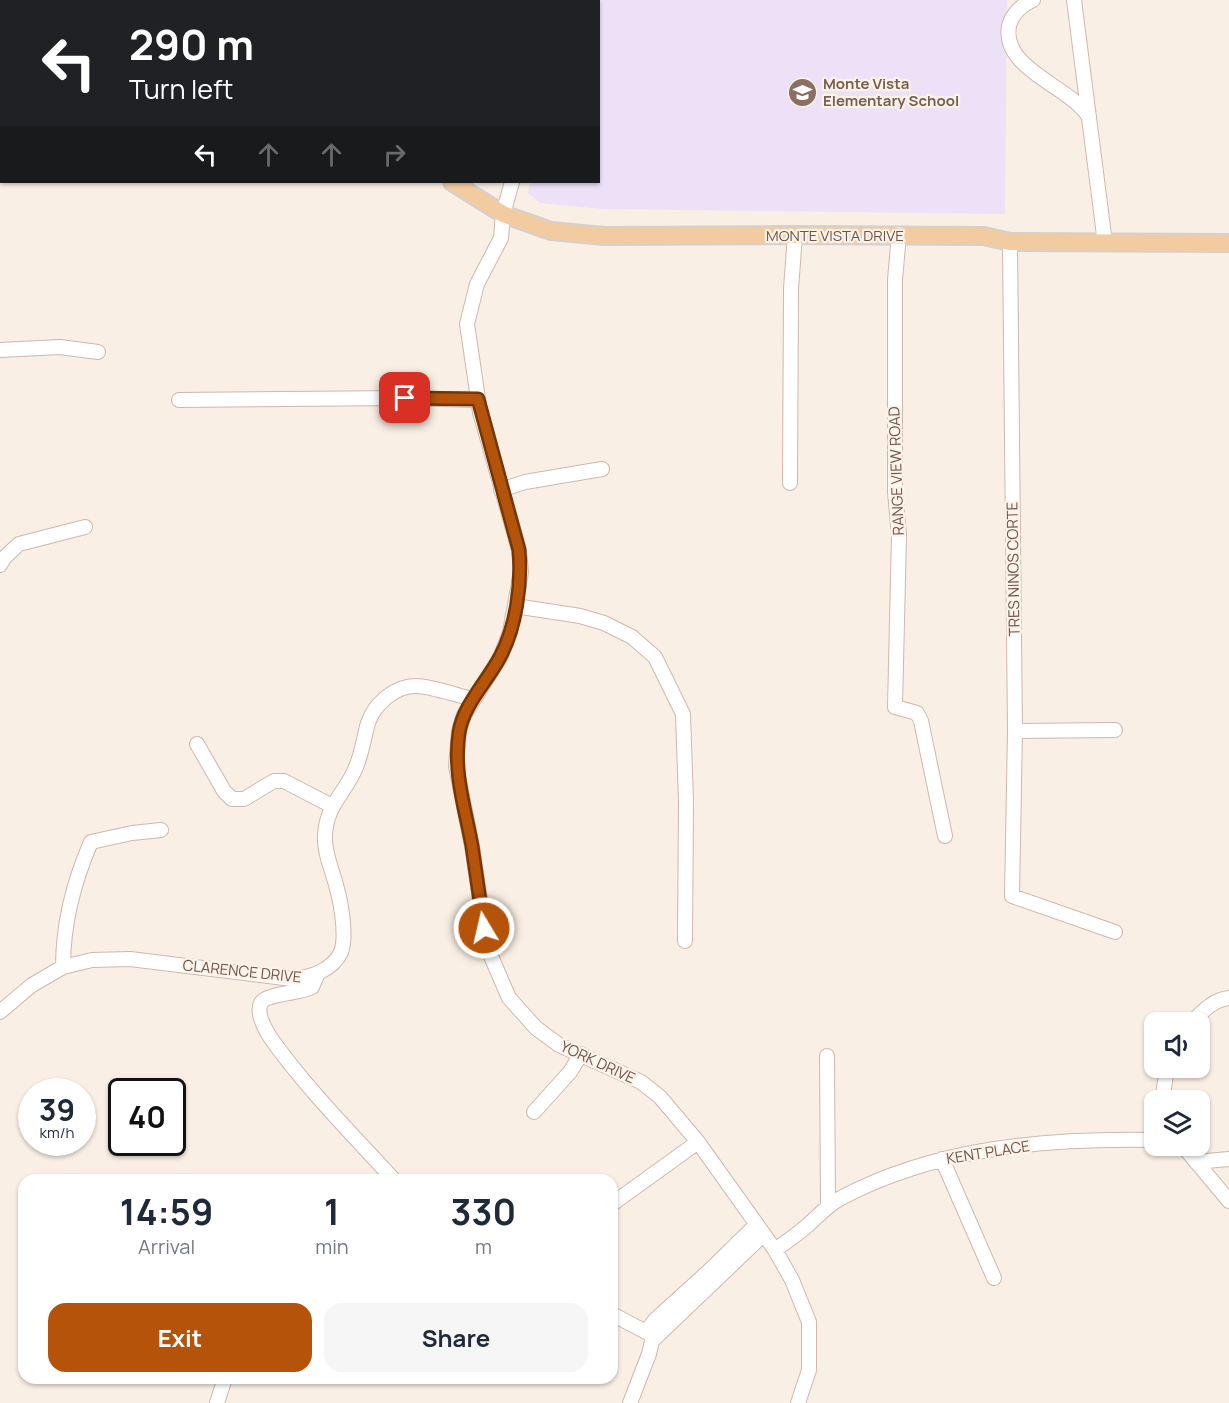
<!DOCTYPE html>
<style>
body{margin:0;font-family:Manrope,sans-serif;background:#f6f6f7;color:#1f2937;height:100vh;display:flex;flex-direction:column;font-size:22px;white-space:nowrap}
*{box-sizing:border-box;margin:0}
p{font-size:20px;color:#747a83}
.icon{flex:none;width:33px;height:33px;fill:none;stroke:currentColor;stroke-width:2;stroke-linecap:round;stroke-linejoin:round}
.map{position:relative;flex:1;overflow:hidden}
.side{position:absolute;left:18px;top:1174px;width:600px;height:210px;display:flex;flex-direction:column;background:#fff;border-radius:18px;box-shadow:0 2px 4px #0004}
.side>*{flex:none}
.banner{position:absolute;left:0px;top:0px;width:600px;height:183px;box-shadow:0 2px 4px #0004;background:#202124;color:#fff;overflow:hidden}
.fabs{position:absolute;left:1144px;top:1012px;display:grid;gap:12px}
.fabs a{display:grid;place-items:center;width:66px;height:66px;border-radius:12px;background:#fff;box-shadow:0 2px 4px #0004;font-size:30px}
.speed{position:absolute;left:18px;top:1078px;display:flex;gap:12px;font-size:30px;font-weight:700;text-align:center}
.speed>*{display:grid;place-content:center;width:78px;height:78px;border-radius:50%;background:#fff;box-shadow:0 2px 4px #0004;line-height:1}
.speed small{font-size:15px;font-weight:400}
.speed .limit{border:3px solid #111;border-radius:9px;background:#fff;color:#111}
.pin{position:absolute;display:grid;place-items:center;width:51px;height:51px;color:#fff;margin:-26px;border-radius:12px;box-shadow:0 3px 9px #0006}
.me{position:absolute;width:66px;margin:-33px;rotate:351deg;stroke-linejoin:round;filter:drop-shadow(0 0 4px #0008)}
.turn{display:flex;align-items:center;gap:21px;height:126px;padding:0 30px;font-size:27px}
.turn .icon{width:78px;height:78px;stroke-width:2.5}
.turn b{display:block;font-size:42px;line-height:51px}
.lanes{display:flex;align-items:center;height:57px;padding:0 30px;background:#0003;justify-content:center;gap:30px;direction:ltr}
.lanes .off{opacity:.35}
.eta{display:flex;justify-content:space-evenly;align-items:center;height:102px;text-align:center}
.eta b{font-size:36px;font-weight:700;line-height:42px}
.action{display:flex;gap:12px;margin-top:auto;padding:12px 30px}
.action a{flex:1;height:69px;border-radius:18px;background:#b45309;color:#fff;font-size:24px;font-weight:700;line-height:69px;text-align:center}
.action a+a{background:#f6f6f7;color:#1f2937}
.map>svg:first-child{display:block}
.education{fill:#ece1f6}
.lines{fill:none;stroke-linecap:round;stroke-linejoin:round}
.minor-casing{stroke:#cdb8ae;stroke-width:16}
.major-casing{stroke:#d7cfcd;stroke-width:20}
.minor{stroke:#fff;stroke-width:14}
.major{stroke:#f3cba1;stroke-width:16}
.route-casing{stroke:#753606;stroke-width:15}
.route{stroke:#b45309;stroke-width:10}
.labels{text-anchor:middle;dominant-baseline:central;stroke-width:4.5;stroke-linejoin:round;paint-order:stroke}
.education-label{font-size:15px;font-weight:bold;fill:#785e54;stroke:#fdf3e9;text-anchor:start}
.street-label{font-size:15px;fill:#70544c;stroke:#fdf3e9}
</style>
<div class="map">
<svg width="1229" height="1403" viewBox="0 0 1229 1403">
<rect width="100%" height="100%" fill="#faefe4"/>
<path class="education" d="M535,0H1007L1005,214L603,209L540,203L528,193L530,182H598V2Z"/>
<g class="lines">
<defs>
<path id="minor" d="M519,0V2
M1033,0C1022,5 1012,14 1009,26C1001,69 1070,86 1089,117
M1074,0L1105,243
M512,182L503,214L501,238L477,284L467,324L480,412L519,550L521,572L510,632L501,656L464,715L459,731L456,766L472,846L487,947L509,998L536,1028L559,1045L641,1082L660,1097L698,1142L775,1250L792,1280L809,1322V1370L798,1403
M899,234L895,280V492L899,535L895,707L917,713L921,721L945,836
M1010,242L1015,731L1012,896L1115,932
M0,350L60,347L98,352
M179,400L405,398L478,400
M790,483L791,289L795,235H792
M501,490L525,482L602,469
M0,565L4,558L19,544L85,527
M515,606L580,616L604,623L632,637L655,657L683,714L686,802L685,941
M1015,731L1115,730
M197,744L224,791L232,799H244L274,781H284L332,806
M63,967C63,925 74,881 91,842L132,833L161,830
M318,973L312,987C299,994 266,993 261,1003C256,1013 265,1029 270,1037C305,1087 353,1135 394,1180
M0,1012L32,985L63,967L92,960L130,959L292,979C310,978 333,970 341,952C347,937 341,903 337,889C333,871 324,854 325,836C326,804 346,793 356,767C362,753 364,737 368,723C375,703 395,686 416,686C431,686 458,696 474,699
M1191,1023C1202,1012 1214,999 1229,998
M827,1056L828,1206
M1162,1101L1167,1068
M534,1112L570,1072L581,1054
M1183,1146L1229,1201
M942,1159L994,1278
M1196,1162L1229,1159
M612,1204L698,1142
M775,1250C786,1242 798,1234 808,1225C818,1216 827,1206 839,1199C936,1147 1047,1138 1155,1140
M612,1314L646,1332L655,1320L709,1271L756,1225
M217,1403L225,1378
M630,1403L649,1354L652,1341L763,1235"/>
<path id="major" d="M0,81H2
M452,182L503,214L551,231L604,236L792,235
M795,235L984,236L1010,242L1229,243"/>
</defs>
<use href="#minor" class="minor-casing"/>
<use href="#major" class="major-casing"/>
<use href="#minor" class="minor"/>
<use href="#major" class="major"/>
</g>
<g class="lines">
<defs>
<path id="route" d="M405,398L478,399L519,550C522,585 516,627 500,657C487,682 463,705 459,733C453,772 465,808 472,846C476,873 480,900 484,928"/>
</defs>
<use href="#route" class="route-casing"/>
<use href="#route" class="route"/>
</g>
<defs>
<symbol id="school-disc" viewBox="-11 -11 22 22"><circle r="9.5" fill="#8d6e63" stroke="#fdf3e9"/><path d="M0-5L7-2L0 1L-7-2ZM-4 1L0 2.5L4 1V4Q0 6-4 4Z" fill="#fff"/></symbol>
</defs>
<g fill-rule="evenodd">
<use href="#school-disc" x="786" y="76" width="33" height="33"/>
</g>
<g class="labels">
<g class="education-label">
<text x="823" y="83">Monte Vista<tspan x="823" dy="17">Elementary School</tspan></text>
</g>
<g class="street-label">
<text x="835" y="235">MONTE VISTA DRIVE</text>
<text transform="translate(896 471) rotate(-92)">RANGE VIEW ROAD</text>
<text transform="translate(1013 569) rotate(-91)">TRES NINOS CORTE</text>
<text transform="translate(242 971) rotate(6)">CLARENCE DRIVE</text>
<text transform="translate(598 1062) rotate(25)">YORK DRIVE</text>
<text transform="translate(988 1152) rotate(-9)">KENT PLACE</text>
</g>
</g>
</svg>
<div class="fabs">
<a><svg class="icon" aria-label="sound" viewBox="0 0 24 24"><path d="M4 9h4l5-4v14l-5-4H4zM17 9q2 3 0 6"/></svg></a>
<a><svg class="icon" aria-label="layers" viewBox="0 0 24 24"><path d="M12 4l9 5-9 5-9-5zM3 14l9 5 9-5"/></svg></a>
</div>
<div class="speed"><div>39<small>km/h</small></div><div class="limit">40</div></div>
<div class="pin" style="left:405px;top:398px;background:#d93025"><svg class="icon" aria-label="arrive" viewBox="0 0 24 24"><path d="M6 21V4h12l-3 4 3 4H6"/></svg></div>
<svg class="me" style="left:484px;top:928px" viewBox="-20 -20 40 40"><circle r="17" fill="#b45309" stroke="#fff" stroke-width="3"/><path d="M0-11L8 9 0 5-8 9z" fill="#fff"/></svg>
<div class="banner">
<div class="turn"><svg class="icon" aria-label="left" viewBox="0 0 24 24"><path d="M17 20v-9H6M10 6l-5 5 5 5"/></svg><div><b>290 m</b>Turn left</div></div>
<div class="lanes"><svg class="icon" aria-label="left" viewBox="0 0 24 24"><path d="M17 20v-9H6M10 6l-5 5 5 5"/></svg><svg class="icon off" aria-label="ahead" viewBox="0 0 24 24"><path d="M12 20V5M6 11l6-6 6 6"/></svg><svg class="icon off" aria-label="ahead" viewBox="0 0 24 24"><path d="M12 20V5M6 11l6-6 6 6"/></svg><svg class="icon off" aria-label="right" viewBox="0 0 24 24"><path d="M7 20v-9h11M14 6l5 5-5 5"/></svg></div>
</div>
<section class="side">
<div class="eta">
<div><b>14:59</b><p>Arrival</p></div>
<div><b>1</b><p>min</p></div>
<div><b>330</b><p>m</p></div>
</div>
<div class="action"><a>Exit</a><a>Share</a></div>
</section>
</div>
